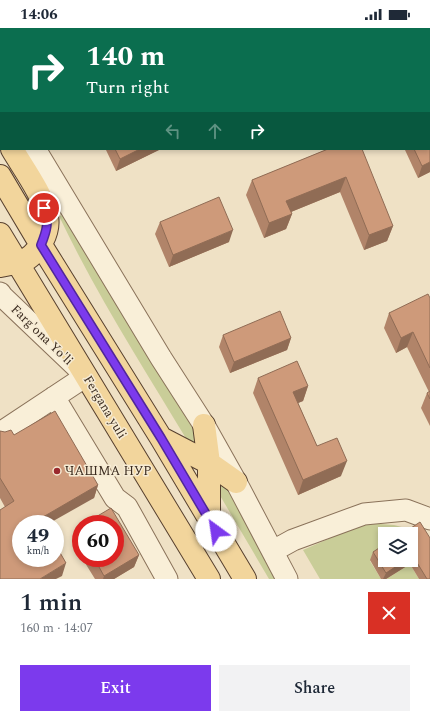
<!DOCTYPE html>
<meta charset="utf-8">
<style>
body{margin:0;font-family:Spectral,serif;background:#f2f2f3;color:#1f2937;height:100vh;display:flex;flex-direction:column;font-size:15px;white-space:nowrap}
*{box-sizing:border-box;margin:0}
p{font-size:13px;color:#747a83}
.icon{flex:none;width:22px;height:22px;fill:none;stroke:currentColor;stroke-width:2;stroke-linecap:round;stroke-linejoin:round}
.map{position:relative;height:551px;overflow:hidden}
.panel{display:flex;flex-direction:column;background:#fff;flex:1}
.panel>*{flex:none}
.banner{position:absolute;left:0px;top:0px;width:430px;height:122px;box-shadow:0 2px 6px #0003;background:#0b6e4f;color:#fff;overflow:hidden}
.fabs{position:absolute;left:378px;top:499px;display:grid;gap:8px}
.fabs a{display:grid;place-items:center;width:40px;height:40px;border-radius:0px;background:#fff;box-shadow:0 2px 6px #0003;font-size:20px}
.speed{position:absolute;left:12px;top:487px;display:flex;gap:8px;font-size:20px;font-weight:700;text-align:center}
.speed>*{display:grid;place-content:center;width:52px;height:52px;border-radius:50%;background:#fff;box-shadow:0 2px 6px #0003;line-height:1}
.speed small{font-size:10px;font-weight:400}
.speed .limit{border:6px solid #d22;background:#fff;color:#111}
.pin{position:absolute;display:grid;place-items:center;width:34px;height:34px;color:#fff;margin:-17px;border:2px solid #fff;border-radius:50%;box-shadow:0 1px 4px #0007}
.me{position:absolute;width:44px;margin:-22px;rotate:329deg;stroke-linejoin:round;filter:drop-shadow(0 0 3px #0008)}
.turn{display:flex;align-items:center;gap:14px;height:84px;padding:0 20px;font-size:18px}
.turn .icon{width:52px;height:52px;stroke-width:2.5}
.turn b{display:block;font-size:28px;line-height:34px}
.lanes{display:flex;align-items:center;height:38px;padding:0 20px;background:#0003;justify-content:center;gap:20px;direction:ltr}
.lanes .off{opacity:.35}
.round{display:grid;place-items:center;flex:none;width:42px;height:42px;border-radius:0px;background:#f2f2f3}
.head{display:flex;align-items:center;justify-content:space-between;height:68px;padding:0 20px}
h1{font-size:24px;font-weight:600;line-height:30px}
.cta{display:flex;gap:8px;margin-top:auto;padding:8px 20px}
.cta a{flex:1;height:46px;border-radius:0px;background:#7c3aed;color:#fff;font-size:16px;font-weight:600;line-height:46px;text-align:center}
.cta a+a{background:#f2f2f3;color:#1f2937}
.status{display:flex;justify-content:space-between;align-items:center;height:28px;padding:0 20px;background:#fff;direction:ltr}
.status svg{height:11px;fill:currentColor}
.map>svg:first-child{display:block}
.green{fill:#c9cd98}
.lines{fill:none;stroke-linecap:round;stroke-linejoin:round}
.minor-casing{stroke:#8a725a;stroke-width:23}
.major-casing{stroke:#58412f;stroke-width:24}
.minor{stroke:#f9efd8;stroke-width:21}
.major{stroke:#f2d59c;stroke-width:22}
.wall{fill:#b18469}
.shaded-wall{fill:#906c55}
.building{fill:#ce9a7a;stroke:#906c55}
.route-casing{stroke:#51269a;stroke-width:10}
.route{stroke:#7c3aed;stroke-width:7}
.poi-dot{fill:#9a292d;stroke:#f6ebd4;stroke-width:1.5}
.labels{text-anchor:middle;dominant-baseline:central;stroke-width:3;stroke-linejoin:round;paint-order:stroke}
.street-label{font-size:13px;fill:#3a2b1f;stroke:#f6ebd4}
.poi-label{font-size:13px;fill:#3a2b1f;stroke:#f6ebd4;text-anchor:start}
</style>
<div class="status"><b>14:06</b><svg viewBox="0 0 49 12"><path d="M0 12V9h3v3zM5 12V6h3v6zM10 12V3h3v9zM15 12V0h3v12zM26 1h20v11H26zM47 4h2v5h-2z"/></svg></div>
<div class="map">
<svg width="430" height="551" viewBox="0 0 430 551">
<rect width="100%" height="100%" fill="#efe1c5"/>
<path class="green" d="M64,187L200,411V415L190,417C145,342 97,268 59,188Z
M223,452L258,512L275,551H269L215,459Z
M365,495L394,497L417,503L411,506H385V523L370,533L381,551H320L303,522Z
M410,536L419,551H386Z"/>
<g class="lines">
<defs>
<path id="minor" d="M0,64L1,65
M35,121L161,330L204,397L236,454L287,551
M0,265L2,268L86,348L0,405
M54,369L115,470L127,479L167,551
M273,523L293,512L364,486L406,482L430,491"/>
<path id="major" d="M0,101L1,103
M0,148L41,217L161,410L245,551
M0,206L209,551
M0,238C9,236 18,235 27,231C39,223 50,204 47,189C44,168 23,140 12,121
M204,397L209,435V490
M161,410L209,435L236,454"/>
</defs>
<use href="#minor" class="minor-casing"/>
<use href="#major" class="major-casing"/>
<use href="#minor" class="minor"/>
<use href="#major" class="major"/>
</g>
<path class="wall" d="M148,0H202L199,1H149Z
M358,0H430V57L429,58V1H358Z
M430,101V144L418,150L405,122V121H429Z
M106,121H161L116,143L106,122Z
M328,121L393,198L387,213L364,222L340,164L291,184L292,186L286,201L264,210L246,167L252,152Z
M160,194L229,214L169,239L155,206Z
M430,270V398L421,380L427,365L429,364L407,319L396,325L384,300L389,285Z
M223,307L291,310L287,322L230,345L219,319Z
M258,350L308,358L303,373L298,375L317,418L341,448L298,467L253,365Z
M0,403L14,407L98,457L94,470L21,496L62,548L5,479L0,470Z
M81,498V528L72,513L76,501Z
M411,506L430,551H419L410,536L386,551H381L370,532L373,524Z
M139,527L134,539L114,551H95L82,530H115Z"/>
<path class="shaded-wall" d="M179,0H202L199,1H177Z
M430,44V57L429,58V45Z
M140,121H161L116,143L120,131Z
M430,134V144L418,150L422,138Z
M346,149L340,164L281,188L286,173Z
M292,186L286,201L264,210L269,195Z
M393,198L387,213L364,222L369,207Z
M233,202L229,214L169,239L173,227Z
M413,304L407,319L396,325L401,310Z
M291,310L287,322L230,345L234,334Z
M308,358L303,373L288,379L293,364Z
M347,433L341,448L298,467L303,452Z
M98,457L94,470L48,496H40L43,489Z
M139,527L134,539L114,551H103L104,548Z
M413,528L410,536L386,551H383L386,545L406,532H411V529Z
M66,535L62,548L56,551H40Z"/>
<path class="building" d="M108,0H116L117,1H106Z
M158,0H179L177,1H158Z
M277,0H319V1H274Z
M369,0H430V44L429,45V1H370Z
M429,101H430V134L422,138L414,121H429Z
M115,121H140L120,131Z
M328,121H362L393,198L369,207L346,149L286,173L292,186L269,195L252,152Z
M219,169L233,202L173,227L160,194Z
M428,266L430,270V340L413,304L401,310L389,285Z
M280,283L291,310L234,334L223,307Z
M297,333L308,358L293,364L317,418L337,410L347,433L303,452L258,350Z
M430,363V371L427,365Z
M55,383L98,457L43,489L47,496H21V530H55V516L66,535L40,551H0V482L14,473L0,450V403L5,404L11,402L14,407Z
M111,480L139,527L104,548L94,530H115V496H84Z
M420,494L430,510V551H427L413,528L411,529V506H402Z
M81,498V509L76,501Z
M385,516V532H406L386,545L373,524Z"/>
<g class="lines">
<defs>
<path id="route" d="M44,180C49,195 47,202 41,217L161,410L216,503"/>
</defs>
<use href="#route" class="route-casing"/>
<use href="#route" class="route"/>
</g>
<circle class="poi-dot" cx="57" cy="443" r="4"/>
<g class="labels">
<g class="street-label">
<text transform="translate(42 307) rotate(44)">Farg'ona Yo'li</text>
<text transform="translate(105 379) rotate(59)">Fergana yuli</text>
</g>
<g class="poi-label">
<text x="65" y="443">ЧАШМА НУР</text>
</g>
</g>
</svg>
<div class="fabs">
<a><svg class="icon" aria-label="layers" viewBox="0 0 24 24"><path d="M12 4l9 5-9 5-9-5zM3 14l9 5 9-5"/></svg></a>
</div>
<div class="speed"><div>49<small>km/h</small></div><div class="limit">60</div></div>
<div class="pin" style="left:44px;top:180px;background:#d93025"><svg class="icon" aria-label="arrive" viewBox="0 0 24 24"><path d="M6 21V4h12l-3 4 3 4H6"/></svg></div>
<svg class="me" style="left:216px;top:503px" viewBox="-20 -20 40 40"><circle r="19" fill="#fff"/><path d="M0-13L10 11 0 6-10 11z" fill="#7c3aed"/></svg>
<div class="banner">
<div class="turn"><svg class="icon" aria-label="right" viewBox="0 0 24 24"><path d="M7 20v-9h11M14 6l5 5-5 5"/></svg><div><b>140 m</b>Turn right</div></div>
<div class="lanes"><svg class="icon off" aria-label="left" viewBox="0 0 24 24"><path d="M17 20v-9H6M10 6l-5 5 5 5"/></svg><svg class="icon off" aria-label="ahead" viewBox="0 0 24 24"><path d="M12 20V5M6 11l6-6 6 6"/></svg><svg class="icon" aria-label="right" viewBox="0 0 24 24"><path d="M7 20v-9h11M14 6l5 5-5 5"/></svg></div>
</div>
</div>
<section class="panel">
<div class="head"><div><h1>1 min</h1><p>160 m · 14:07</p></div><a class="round" style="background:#d93025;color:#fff"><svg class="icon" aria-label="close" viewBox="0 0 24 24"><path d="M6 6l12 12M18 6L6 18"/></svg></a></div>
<div class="cta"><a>Exit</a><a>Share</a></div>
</section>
